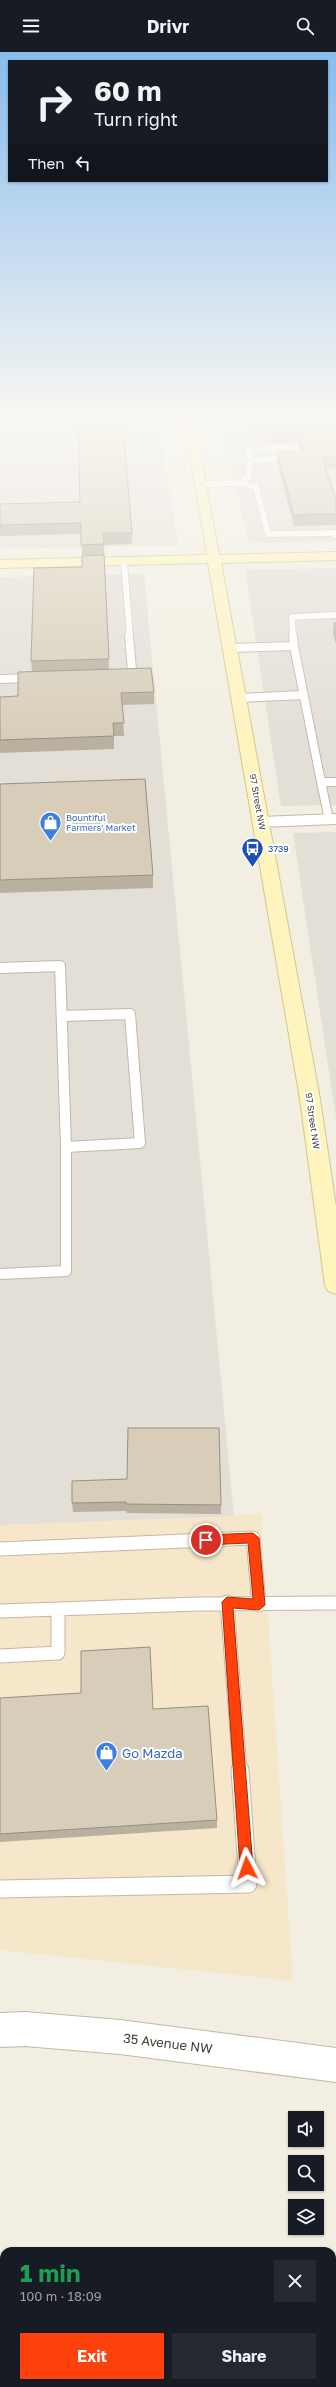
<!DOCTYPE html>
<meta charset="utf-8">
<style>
body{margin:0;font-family:"Golos Text",sans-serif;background:#242831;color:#f1f3f6;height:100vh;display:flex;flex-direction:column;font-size:15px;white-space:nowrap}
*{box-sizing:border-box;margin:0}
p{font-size:13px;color:#9ea1a6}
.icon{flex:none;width:22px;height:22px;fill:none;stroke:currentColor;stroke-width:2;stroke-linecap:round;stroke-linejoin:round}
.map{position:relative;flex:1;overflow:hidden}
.side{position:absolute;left:0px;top:2195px;width:336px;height:140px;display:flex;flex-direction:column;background:#171b24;border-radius:12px 12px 0 0;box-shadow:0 1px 3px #0004}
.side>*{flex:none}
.guide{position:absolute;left:8px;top:8px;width:320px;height:122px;border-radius:0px;box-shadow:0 1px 3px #0004;background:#171b24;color:#f1f3f6;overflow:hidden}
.fabs{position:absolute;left:288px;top:2059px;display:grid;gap:8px}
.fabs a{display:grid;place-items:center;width:36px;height:36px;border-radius:0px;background:#171b24;box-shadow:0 1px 3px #0004;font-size:20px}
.pin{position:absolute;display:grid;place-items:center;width:34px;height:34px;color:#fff;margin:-17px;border:2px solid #fff;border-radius:50%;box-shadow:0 1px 4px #0007}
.me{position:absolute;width:44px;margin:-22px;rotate:356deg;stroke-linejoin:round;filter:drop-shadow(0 0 3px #0008)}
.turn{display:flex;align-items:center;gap:14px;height:84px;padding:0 20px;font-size:18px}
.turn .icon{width:52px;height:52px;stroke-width:2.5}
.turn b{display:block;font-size:28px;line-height:34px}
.then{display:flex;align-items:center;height:38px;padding:0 20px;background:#0003;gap:8px;font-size:15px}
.round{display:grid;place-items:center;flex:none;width:42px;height:42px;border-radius:0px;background:#242831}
.summary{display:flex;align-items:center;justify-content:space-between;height:68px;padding:0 20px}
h1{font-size:24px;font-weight:700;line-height:30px;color:#1e9e55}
.button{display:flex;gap:8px;margin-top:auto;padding:8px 20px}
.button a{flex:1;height:46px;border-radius:0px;background:#ff420b;color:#fff;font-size:16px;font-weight:700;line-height:46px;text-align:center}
.button a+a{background:#242831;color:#f1f3f6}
header{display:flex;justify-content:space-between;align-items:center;height:52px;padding:0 20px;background:#171b24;font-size:18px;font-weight:700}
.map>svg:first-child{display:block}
.commercial{fill:#f6e7ca}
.industrial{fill:#e3dfd7}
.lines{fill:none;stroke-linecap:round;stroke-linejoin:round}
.lane-far4-casing{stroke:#c0b9a6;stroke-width:7}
.lane-far3-casing{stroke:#c0b9a6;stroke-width:10}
.lane-far2-casing{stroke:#c0b9a6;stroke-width:12}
.lane-far1-casing{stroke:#c0b9a6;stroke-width:15}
.lane-casing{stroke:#c0b9a6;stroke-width:19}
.street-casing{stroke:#c0b9a6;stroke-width:2}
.secondary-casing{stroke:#d5c78d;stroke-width:2}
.lane-far4{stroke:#fff;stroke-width:6}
.lane-far3{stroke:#fff;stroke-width:8}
.lane-far2{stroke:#fff;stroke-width:10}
.lane-far1{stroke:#fff;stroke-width:13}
.lane{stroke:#fff;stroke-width:17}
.street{fill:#fff;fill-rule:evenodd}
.secondary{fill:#fff4be;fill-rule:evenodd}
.wall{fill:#b9b09f}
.building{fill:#d7cdb9;stroke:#969082}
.route{fill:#ff420b;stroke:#a62b07}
.labels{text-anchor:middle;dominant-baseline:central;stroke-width:4;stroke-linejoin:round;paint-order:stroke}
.far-street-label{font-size:9px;fill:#433e32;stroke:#fff}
.far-shop-label{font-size:9px;fill:#366cbe;stroke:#fff;text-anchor:start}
.far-transit-label{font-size:9px;fill:#164399;stroke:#fff;text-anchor:start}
.near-shop-label{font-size:13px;fill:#366cbe;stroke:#fff;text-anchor:start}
.near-street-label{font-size:13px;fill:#433e32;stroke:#fff}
</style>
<header><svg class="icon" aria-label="menu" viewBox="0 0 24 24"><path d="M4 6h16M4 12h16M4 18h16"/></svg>Drivr<svg class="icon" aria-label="search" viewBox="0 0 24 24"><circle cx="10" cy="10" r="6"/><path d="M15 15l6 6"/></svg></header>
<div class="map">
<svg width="336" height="2335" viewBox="0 0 336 2335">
<rect width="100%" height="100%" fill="#f2eee1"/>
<path class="commercial" d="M261,1462L293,1929L0,1898V1473Z"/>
<path class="industrial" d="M0,362H157L178,493L0,497Z
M219,362H336V489L249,491Z
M336,516V753L281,754L245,518Z
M144,522L234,1464L0,1473V525Z
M336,780V1066L293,781Z"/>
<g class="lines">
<defs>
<path id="lane-far4" d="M295,395L298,406L250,408L249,397Z
M242,431L249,424L250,408
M200,432L242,431L256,435L268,482L336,481V483
M124,509L130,585
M293,585L292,565L336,563"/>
<path id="lane-far3" d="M294,594L321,730H336
M230,596L294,594L293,584
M123,624L131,621L132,618L129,584
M0,627L31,626
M239,646L303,643
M321,730L329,768"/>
<path id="lane-far2" d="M0,916L60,914L66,1095V1219L0,1222
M62,964L130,962L140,1091L66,1095"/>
<path id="lane-far1" d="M0,1497L253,1486L259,1553
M227,1550L240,1719
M0,1559L58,1557
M0,1604L58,1601V1557L197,1552L336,1551"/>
<path id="lane" d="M0,1837L248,1832L240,1718"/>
<path id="street" d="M336,762V772L261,775L255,773L253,770L255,767L261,765Z
M25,1960L120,1968L336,1996V2030L120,2002L25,1994L0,1995V1961Z"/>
<path id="secondary" d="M183,362H193L219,503L336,500V508L221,511L320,1047L336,1155V1242L328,1239L325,1233L300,1047L208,511L0,516V508L207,503Z"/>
</defs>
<use href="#lane-far4" class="lane-far4-casing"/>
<use href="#lane-far3" class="lane-far3-casing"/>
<use href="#lane-far2" class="lane-far2-casing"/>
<use href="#lane-far1" class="lane-far1-casing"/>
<use href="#lane" class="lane-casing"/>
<use href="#street" class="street-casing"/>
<use href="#secondary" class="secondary-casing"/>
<use href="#lane-far4" class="lane-far4"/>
<use href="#lane-far3" class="lane-far3"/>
<use href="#lane-far2" class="lane-far2"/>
<use href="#lane-far1" class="lane-far1"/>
<use href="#lane" class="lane"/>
<use href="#street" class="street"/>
<use href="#secondary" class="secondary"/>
</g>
<path class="wall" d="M244,362H336V416L326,417L336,447V473L294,474L277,411L278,401L301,399L299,394L295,390L272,392L269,382L249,383Z
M0,452L132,481V492L104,493L109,617L154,640V652L122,653L124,684H114V697L0,701V645L18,644L32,619L31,609L82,515V504L81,482L0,484Z
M334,570H336V592L333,582Z
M0,732L153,823V836L0,841Z
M72,1429L221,1453V1462L127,1461L126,1459L73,1460L72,1451Z
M0,1646L153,1657L217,1768V1776L0,1790Z"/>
<path class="building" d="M78,362H122L132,481H103L104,492L81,493V471L0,473V452L80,450Z
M247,362H336V406H322L336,447V462L294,463L278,401L302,399L303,395L300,383L296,380L272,381L270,372H250Z
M104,503L109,607L31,609L34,516L82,515V504Z
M151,616L154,640L121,641L124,671H113L114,684L0,688V645L18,644V620Z
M145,727L153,823L0,828V732Z
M128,1376H219L221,1453L126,1452V1450L72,1451V1429L127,1427Z
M150,1595L153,1657L208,1654L217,1768L0,1782V1646L81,1641V1599Z"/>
<linearGradient id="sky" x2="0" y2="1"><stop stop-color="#88bced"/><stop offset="0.53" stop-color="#f9f7f2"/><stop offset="1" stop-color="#f9f7f2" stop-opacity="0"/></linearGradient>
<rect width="336" height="689" fill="url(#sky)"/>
<path class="route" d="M253,1481L259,1486L265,1553L259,1558L233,1556L253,1816L251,1821L247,1823L242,1821L240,1816L222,1550L227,1545L253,1547L248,1491L206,1493L200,1488L206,1483Z"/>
<defs>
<symbol id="shop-pin" viewBox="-11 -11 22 30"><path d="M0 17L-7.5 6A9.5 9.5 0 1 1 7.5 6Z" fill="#3f7fe0" stroke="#fff"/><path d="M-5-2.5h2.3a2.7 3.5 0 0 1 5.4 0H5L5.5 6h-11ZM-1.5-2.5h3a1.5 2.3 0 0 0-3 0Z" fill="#fff"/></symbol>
<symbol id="bus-pin" viewBox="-11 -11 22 30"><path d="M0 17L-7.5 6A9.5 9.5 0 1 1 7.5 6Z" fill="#1a4fb4" stroke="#fff"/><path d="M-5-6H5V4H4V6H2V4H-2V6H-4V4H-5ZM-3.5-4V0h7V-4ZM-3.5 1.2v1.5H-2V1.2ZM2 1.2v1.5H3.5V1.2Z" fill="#fff"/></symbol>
</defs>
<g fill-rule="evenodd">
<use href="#shop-pin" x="38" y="758" width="25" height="34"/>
<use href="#bus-pin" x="240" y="784" width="25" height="34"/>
<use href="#shop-pin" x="94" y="1688" width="25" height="34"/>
</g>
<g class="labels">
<g class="far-street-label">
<text transform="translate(258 750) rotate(80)">97 Street NW</text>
<text transform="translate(313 1069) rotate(82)">97 Street NW</text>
</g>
<g class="far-shop-label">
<text x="66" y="765">Bountiful<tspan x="66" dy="10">Farmers' Market</tspan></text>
</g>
<g class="far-transit-label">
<text x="268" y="796">3739</text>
</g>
<g class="near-shop-label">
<text x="122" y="1701">Go Mazda</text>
</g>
<g class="near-street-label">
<text transform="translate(168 1991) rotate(7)">35 Avenue NW</text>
</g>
</g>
</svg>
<div class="fabs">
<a><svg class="icon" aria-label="sound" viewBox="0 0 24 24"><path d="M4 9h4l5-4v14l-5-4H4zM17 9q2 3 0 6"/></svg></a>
<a><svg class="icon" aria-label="search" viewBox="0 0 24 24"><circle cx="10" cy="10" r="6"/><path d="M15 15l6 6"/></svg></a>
<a><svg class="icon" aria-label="layers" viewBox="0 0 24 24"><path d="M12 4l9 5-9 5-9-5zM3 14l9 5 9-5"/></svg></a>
</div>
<div class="pin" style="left:206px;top:1488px;background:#d93025"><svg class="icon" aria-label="arrive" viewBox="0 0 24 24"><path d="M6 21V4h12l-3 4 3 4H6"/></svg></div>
<svg class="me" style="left:247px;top:1816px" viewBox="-20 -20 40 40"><path d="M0-17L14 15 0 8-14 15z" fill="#ff420b" stroke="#fff" stroke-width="4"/></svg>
<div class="guide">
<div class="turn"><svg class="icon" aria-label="right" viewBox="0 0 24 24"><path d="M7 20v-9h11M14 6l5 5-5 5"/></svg><div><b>60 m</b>Turn right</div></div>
<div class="then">Then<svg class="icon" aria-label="left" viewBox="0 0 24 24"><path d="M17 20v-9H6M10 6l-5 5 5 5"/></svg></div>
</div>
<section class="side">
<div class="summary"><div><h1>1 min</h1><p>100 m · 18:09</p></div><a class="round"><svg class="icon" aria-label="close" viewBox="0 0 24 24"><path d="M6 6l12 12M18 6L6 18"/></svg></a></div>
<div class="button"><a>Exit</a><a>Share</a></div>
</section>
</div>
